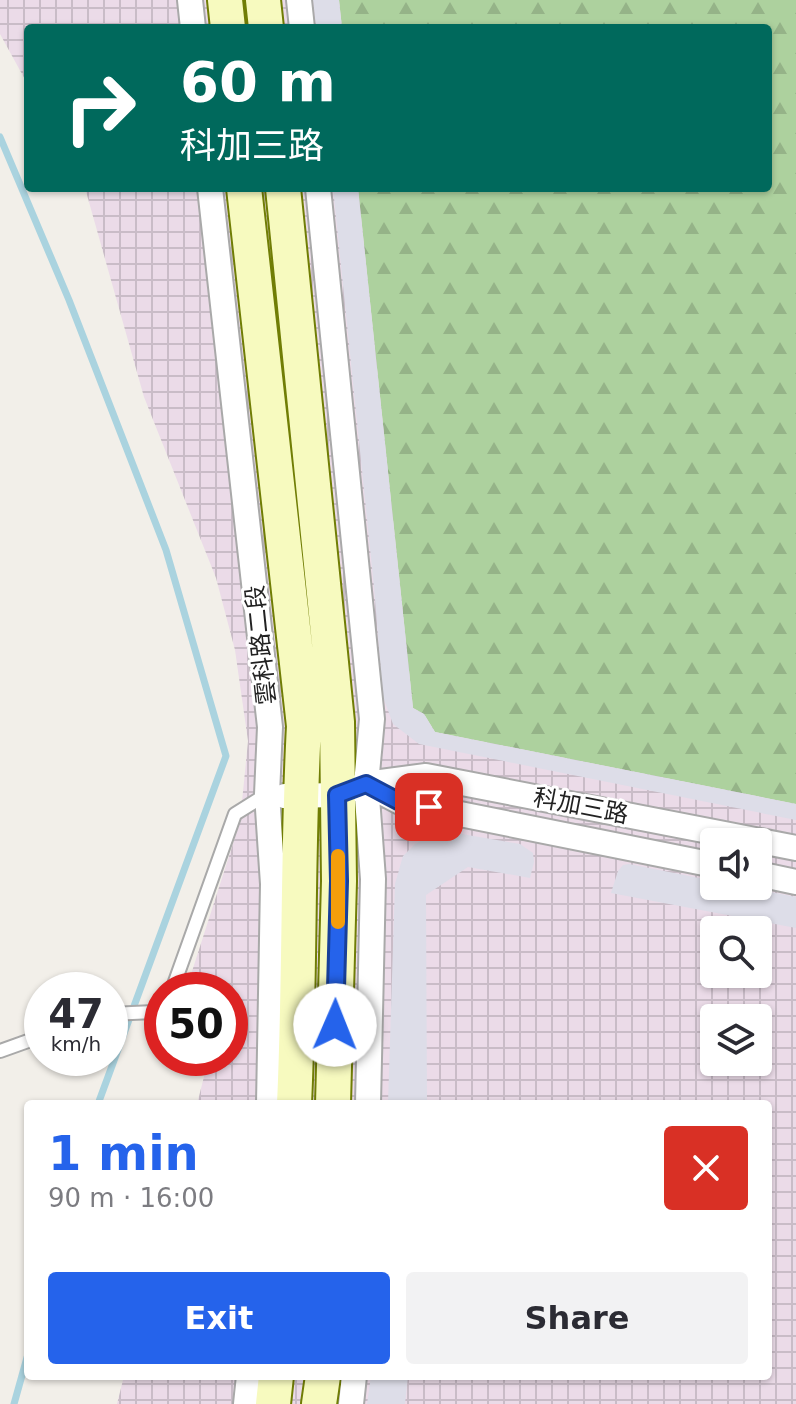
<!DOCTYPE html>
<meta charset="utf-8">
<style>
body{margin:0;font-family:"DejaVu Sans","Noto Sans TC",sans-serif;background:#f2f2f3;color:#2b2b33;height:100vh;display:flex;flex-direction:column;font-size:30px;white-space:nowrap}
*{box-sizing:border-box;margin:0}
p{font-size:26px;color:#7c7c81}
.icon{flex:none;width:44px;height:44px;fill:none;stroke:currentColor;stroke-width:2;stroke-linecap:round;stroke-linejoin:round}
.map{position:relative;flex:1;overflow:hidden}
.sheet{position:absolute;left:24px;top:1100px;width:748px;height:280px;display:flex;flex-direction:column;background:#fff;border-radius:8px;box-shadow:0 2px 6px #0004}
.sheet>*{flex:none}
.top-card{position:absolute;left:24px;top:24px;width:748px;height:168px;border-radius:8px;box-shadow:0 2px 6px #0004;background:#00695c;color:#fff;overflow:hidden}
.fabs{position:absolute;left:700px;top:828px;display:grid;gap:16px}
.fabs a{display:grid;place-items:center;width:72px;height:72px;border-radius:8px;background:#fff;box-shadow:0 2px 6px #0004;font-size:40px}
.speed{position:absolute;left:24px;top:972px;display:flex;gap:16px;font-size:40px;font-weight:700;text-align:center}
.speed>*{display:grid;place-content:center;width:104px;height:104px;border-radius:50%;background:#fff;box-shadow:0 2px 6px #0004;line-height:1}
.speed small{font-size:20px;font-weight:400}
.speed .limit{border:12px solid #d22;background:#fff;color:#111}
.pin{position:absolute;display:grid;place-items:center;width:68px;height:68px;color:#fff;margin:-34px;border-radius:16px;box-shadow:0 4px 12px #0006}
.me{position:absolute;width:88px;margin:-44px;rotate:1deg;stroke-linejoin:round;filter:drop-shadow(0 0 6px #0008)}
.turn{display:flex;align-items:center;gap:28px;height:168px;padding:0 24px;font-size:36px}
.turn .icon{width:104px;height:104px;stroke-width:2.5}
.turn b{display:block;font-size:56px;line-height:68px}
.round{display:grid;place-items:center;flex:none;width:84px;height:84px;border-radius:8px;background:#f2f2f3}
.head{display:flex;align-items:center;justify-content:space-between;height:136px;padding:0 24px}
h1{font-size:48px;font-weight:700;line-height:60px;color:#2563eb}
.primary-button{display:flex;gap:16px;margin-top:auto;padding:16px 24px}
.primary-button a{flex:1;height:92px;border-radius:8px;background:#2563eb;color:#fff;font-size:32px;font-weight:700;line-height:92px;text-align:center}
.primary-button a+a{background:#f2f2f3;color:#2b2b33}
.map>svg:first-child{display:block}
.industrial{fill:url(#industrial-grid);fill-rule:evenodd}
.forest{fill:url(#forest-firs)}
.plaza{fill:#dddde8}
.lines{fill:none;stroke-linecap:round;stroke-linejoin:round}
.stream{stroke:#aad3df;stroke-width:7}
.service-casing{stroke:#a9a9a9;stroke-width:16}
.minor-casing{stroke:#a9a9a9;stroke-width:28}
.secondary-casing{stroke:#707d05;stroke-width:38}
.service{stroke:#fff;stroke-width:12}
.minor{stroke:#fff;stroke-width:24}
.secondary{stroke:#f7fabf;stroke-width:34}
.route-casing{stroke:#184099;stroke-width:20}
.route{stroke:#2563eb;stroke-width:14}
.slow{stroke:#f59e0b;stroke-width:14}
.labels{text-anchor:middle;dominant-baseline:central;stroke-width:6;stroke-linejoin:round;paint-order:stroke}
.street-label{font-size:24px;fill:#222;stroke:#fff}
</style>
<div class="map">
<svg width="796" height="1404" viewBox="0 0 796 1404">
<defs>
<pattern id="industrial-grid" width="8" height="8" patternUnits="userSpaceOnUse" patternTransform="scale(2)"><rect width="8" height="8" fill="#ebdbe8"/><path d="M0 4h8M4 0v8" fill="none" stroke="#c9bcc7"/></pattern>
<pattern id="forest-firs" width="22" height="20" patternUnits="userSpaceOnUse" patternTransform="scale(2)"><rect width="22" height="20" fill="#add19e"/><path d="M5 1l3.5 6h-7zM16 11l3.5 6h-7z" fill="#95b388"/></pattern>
</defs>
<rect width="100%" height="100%" fill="#f2efe9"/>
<path class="industrial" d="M0,0H796V1404H117L124,1376H768V1104H197L206,1069L200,1058H230V990H186L240,822L248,741L235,650L216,578L144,397L85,188H768V28H28V85L0,34ZM714,842H758V886H714ZM714,930H758V974H714ZM714,1018H758V1062H714Z"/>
<path class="forest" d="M339,0H796V804L435,732L424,714L413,708L358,188H768V28H342Z"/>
<path class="plaza" d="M313,0H339L342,28H316Z
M333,188H358L413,708L424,714L435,732L796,804V820L419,744L393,724L383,697L374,587Z
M438,832H450L520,844L533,853L534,862L530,878L468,867L426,895L427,1104H388L395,884L403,856L415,844Z
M629,864L714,881V886H741L796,897V928L611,893L618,871L623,865Z
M371,1376H408L405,1404H367Z"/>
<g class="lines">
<path class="stream" d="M0,137L69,300L166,550L226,756L98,1104
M14,1404L28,1354"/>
<defs>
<path id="service" d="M172,990L235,814L267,794
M110,1014L154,1012L162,1003
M0,1051L42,1036"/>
<path id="minor" d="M190,0L193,28
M299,0L302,28
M210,188L270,727L267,794L273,884L269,1104
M318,188L372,719L366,784L373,879L368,1104
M366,784L426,776L796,848
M285,796L337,795L366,784L400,802L714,865
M758,874L796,882
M246,1404L249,1376
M351,1404L354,1376"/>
<path id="secondary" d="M225,0L228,28
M263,0L266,28
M244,188L304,726C297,852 300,978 294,1104
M283,188L337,722L339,881L333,1104
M273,1404L276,1376
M319,1404L323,1376"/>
</defs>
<use href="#service" class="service-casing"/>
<use href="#minor" class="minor-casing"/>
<use href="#secondary" class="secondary-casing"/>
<use href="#service" class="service"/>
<use href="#minor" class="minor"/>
<use href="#secondary" class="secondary"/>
</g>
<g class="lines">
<defs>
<path id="route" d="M335,1025L339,881L337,795L366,784L400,802L429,807"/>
</defs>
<use href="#route" class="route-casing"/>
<use href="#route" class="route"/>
<path class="slow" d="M338,922V856"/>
</g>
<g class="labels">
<g class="street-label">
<text transform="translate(261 645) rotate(-96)">雲科路二段</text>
<text transform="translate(581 806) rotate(11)">科加三路</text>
</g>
</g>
</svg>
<div class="fabs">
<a><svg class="icon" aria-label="sound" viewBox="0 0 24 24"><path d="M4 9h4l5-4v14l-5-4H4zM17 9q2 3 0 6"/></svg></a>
<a><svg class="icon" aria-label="search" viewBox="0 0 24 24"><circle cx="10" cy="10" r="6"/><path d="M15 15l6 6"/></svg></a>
<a><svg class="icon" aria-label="layers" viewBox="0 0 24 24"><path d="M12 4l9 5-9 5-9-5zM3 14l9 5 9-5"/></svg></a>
</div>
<div class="speed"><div>47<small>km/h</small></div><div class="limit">50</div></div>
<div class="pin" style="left:429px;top:807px;background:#d93025"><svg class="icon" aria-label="arrive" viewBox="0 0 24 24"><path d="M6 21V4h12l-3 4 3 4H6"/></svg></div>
<svg class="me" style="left:335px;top:1025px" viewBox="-20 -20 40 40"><circle r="19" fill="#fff"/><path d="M0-13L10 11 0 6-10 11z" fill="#2563eb"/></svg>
<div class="top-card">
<div class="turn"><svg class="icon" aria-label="right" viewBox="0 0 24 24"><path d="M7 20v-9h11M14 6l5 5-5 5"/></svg><div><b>60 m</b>科加三路</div></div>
</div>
<section class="sheet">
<div class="head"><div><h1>1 min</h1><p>90 m · 16:00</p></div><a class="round" style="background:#d93025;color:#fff"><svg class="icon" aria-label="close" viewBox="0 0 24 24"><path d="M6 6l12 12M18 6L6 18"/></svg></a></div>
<div class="primary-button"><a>Exit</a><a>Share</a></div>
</section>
</div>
